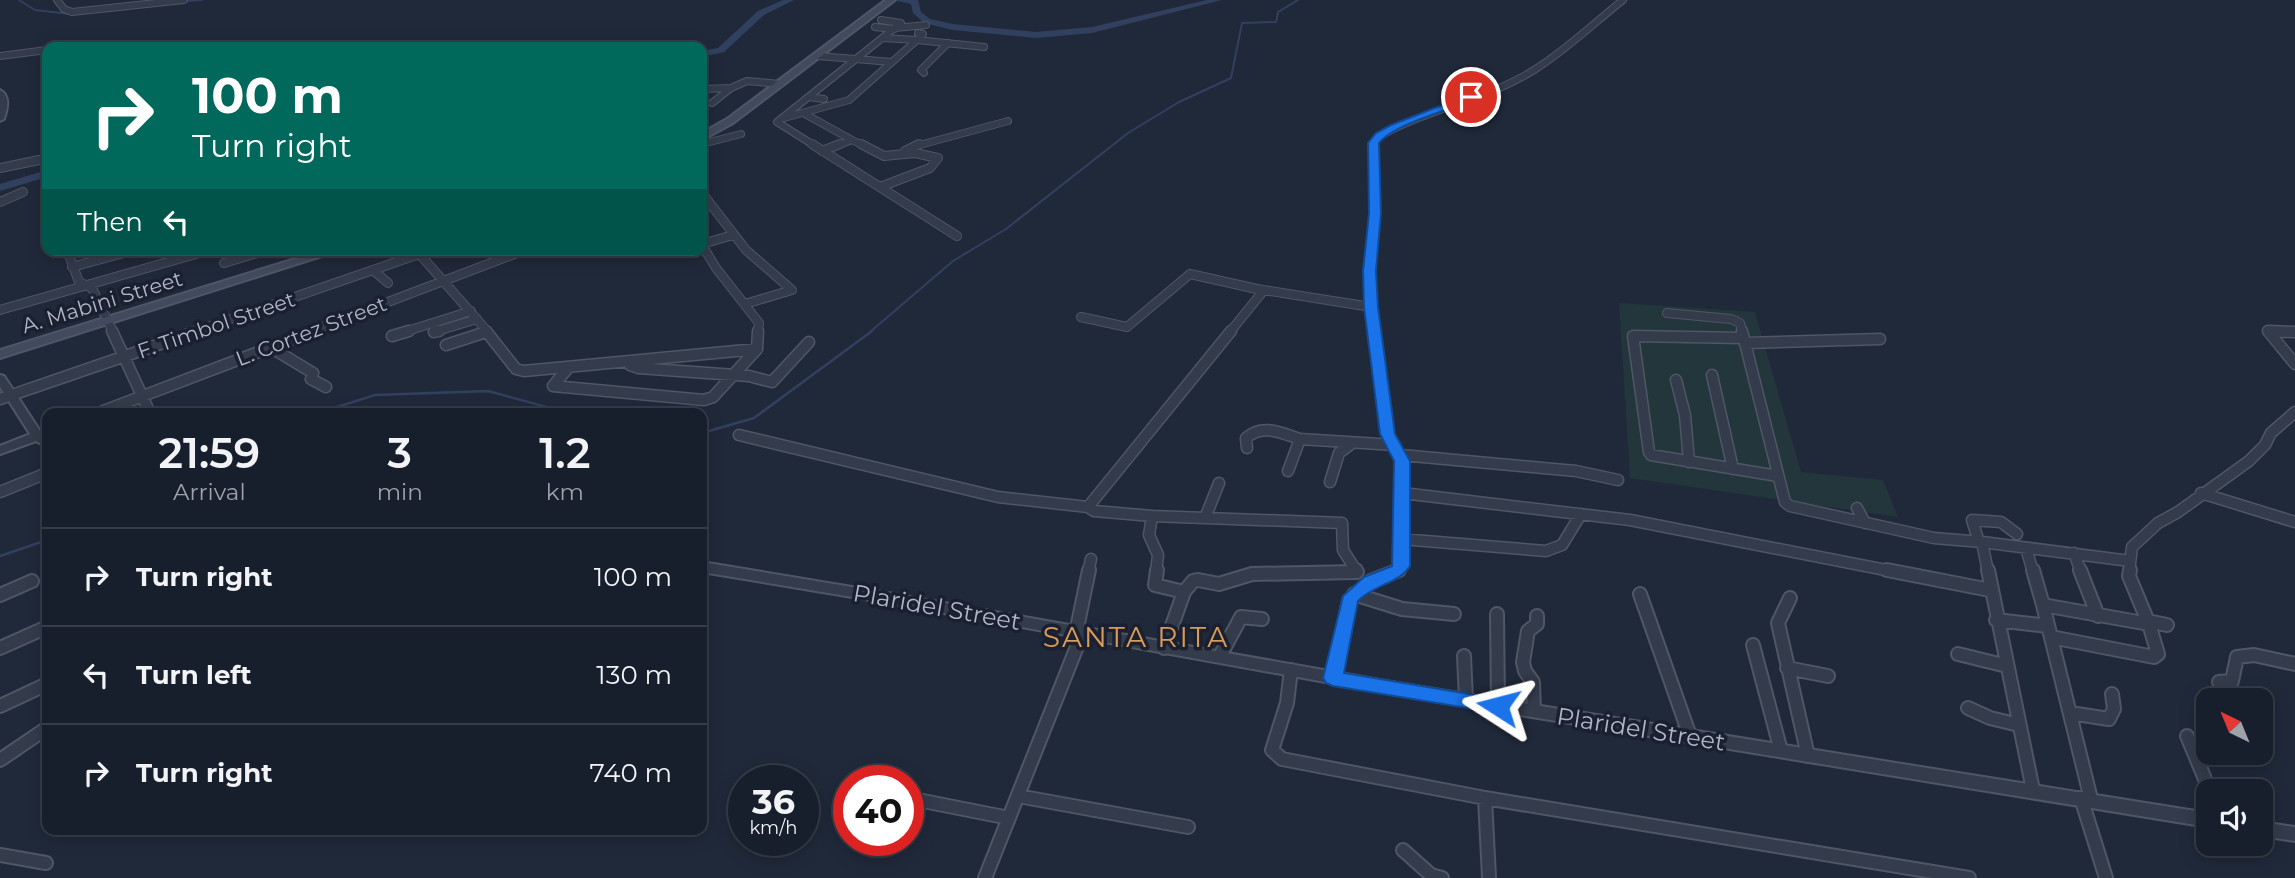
<!DOCTYPE html>
<style>
body{margin:0;font-family:Montserrat,sans-serif;background:#252c38;color:#f1f3f6;height:100vh;display:flex;flex-direction:column;font-size:26px;white-space:nowrap}
*{box-sizing:border-box;margin:0}
p{font-size:23px;color:#9fa2a9}
.icon{flex:none;width:38px;height:38px;fill:none;stroke:currentColor;stroke-width:2;stroke-linecap:round;stroke-linejoin:round}
.map{position:relative;flex:1;overflow:hidden}
.side{position:absolute;left:42px;top:408px;width:665px;height:427px;display:flex;flex-direction:column;background:#181f2c;border-radius:14px;box-shadow:0 4px 18px #0003,0 0 0 2px #363d48}
.side>*{flex:none}
.hud{position:absolute;left:42px;top:42px;width:665px;height:214px;border-radius:14px;box-shadow:0 4px 18px #0003,0 0 0 2px #363d48;background:#00695c;color:#fff;overflow:hidden}
.needle{width:46px;rotate:317deg}
.controls{position:absolute;left:2196px;top:688px;display:grid;gap:14px}
.controls a{display:grid;place-items:center;width:77px;height:77px;border-radius:14px;background:#181f2c;box-shadow:0 4px 18px #0003,0 0 0 2px #363d48;font-size:35px}
.speed{position:absolute;left:728px;top:765px;display:flex;gap:14px;font-size:35px;font-weight:700;text-align:center}
.speed>*{display:grid;place-content:center;width:91px;height:91px;border-radius:50%;background:#181f2c;box-shadow:0 4px 18px #0003,0 0 0 2px #363d48;line-height:1}
.speed small{font-size:18px;font-weight:400}
.speed .limit{border:10px solid #d22;background:#fff;color:#111}
.pin{position:absolute;display:grid;place-items:center;width:60px;height:60px;color:#fff;margin:-30px;border:4px solid #fff;border-radius:50%;box-shadow:0 2px 7px #0007}
.me{position:absolute;width:77px;margin:-38px;rotate:279deg;stroke-linejoin:round;filter:drop-shadow(0 0 5px #0008)}
.turn{display:flex;align-items:center;gap:24px;height:147px;padding:0 35px;font-size:32px}
.turn .icon{width:91px;height:91px;stroke-width:2.5}
.turn b{display:block;font-size:49px;line-height:60px}
.then{display:flex;align-items:center;height:66px;padding:0 35px;background:#0003;gap:14px;font-size:26px}
.eta{display:flex;justify-content:space-evenly;align-items:center;height:119px;text-align:center}
.eta b{font-size:42px;font-weight:600;line-height:49px}
ul{padding:0;list-style:none}
li{display:flex;align-items:center;gap:21px;height:98px;padding:0 35px;border-top:2px solid #363d48}
li div{flex:1}
li b{display:block;font-size:26px}
li em{font-style:normal}
.map>svg:first-child{display:block}
.green{fill:#22363b}
.lines{fill:none;stroke-linecap:round;stroke-linejoin:round}
.stream-far1{stroke:#324060;stroke-width:2}
.stream{stroke:#324060;stroke-width:2.5}
.river{fill:#324060;fill-rule:evenodd}
.minor-far3-casing{stroke:#4f5665;stroke-width:8}
.minor-far2-casing{stroke:#4f5665;stroke-width:10}
.minor-far1-casing{stroke:#4f5665;stroke-width:13}
.minor-casing{stroke:#4f5665;stroke-width:16}
.tertiary-casing{stroke:#4f5665;stroke-width:4}
.secondary-casing{stroke:#4f5665;stroke-width:4}
.minor-far3{stroke:#343b4b;stroke-width:6}
.minor-far2{stroke:#343b4b;stroke-width:8}
.minor-far1{stroke:#343b4b;stroke-width:10}
.minor{stroke:#343b4b;stroke-width:12}
.tertiary{fill:#343b4b;fill-rule:evenodd}
.secondary{fill:#424a5e;fill-rule:evenodd}
.route{fill:#1a73e8;stroke:#114b97;stroke-width:2}
.labels{text-anchor:middle;dominant-baseline:central;stroke-width:7;stroke-linejoin:round;paint-order:stroke}
.street-label{font-size:21px;fill:#afb6c7;stroke:#1a202f}
.near-street-label{font-size:24px;fill:#afb6c7;stroke:#1a202f}
.near-quarter-label{font-size:28px;letter-spacing:2px;fill:#d89c59;stroke:#1a202f}
</style>
<div class="map">
<svg width="2295" height="878" viewBox="0 0 2295 878">
<rect width="100%" height="100%" fill="#20293a"/>
<path class="green" d="M1619,303L1755,312L1801,472L1883,480L1898,517L1630,478Z"/>
<g class="lines">
<path class="stream-far1" d="M19,0L35,10L70,14
M185,1L202,0
M870,332L953,261L1006,229L1128,133L1179,102L1231,78L1242,23L1276,22L1278,12L1298,0"/>
<path class="stream" d="M318,413L375,395L488,391L569,413
M702,433L754,418L872,331
M0,556L47,540"/>
<path class="river" d="M783,0H794L764,15L724,52L702,57V51L718,48L758,11Z
M893,0H918L921,12L930,19L953,24L1036,32L1092,27L1207,0H1222L1092,33L1036,38L953,30L924,23L913,13L911,4Z
M47,170V177L0,191V184Z"/>
<defs>
<path id="minor-far3" d="M57,0L64,9L72,12L184,0
M875,27L894,29
M895,28L926,25
M883,38L917,40L923,34L918,33
M0,56L47,50
M818,56L892,62
M924,73L921,70L948,43
M702,89L731,88L747,81L780,84
M808,97L824,99
M712,103L731,88
M805,114L852,140L836,146
M784,118L849,100L917,40L984,47
M852,140L864,146
M702,144L741,134
M815,146L777,122L901,23L881,20
M916,146L1008,121
M1375,146V139C1424,109 1485,101 1534,70C1565,51 1594,23 1623,0"/>
<path id="minor-far2" d="M812,144L957,236
M861,144L884,156L915,153L938,158L930,168L880,187
M822,151L840,144
M905,151L919,144
M0,168L39,160
M702,193L746,250L792,290L745,304
M0,202L23,192
M702,244L733,235
M702,245L716,268L759,323L758,332
M67,250L79,282L92,288L113,332
M416,250L488,332
M224,263L267,250
M72,267L135,250
M373,270L388,283
M0,310L210,250
M1667,313L1731,319L1740,323L1742,332
M1081,317L1127,327L1190,274L1257,289L1371,307
M193,332L431,250
M309,332L525,250
M404,332L471,311
M434,332L477,319
M1230,332L1264,290
M1374,332L1369,273L1375,216V144
M2269,332H2295"/>
<path id="minor-far1" d="M112,331L150,413
M486,331L516,369L524,371L757,349L758,331
M1231,331L1088,507L1094,511L1152,516L1342,523L1343,550L1357,572
M1374,331L1388,434L1402,461L1401,566L1395,572
M1742,331L1785,502L1790,506L1934,538L1982,542
M434,332L439,331
M2295,332L2268,331L2295,364
M392,336L409,331
M1743,338L1633,336L1649,452L1651,455L1778,476
M1745,343L1880,339
M446,345L486,332
M270,347L313,373L311,379L326,387
M631,362L630,365L638,368L749,376L772,382L809,342
M568,368L553,386L704,400L713,397L757,349
M1712,375L1733,469
M1676,380L1685,415L1689,462
M0,399L198,331
M98,413L314,331
M739,435L998,497L1088,507
M1247,448L1246,438C1263,423 1281,433 1300,439
M1401,455L1576,471L1618,480
M1288,471L1300,439L1395,445
M1330,482L1339,453L1352,443
M0,492L47,473
M1402,493L1630,520L1896,572
M2201,493L2295,522
M1857,508L1865,523
M1152,516L1149,535L1158,555L1156,572
M1205,518L1219,483
M1401,539L1546,551L1562,545L1581,514
M1979,542L1972,520L2001,522L2017,534
M2026,548L2033,572
M2074,553L2081,572
M1088,572L1091,559
M1988,572L1982,542L2130,561
M2129,572L2132,547L2158,523L2178,512L2249,461L2265,445L2271,433L2295,412"/>
<path id="minor" d="M1157,570L1155,585L1184,592L1164,648
M1887,570L1990,590
M1988,570L2033,790
M2033,570L2043,605L2149,624L2129,576L2130,570
M2080,570L2098,616
M1184,592L1193,581L1198,580L1219,584L1252,574L1357,572L1356,570
M1354,594L1402,609L1454,614
M1640,594L1690,736
M0,595L32,581
M1790,598L1778,623L1808,756
M2043,605L2091,799
M1497,614L1498,706
M1996,620L2048,626
M2147,621L2167,625
M1076,633L1089,570
M2051,637L2154,657L2158,654L2149,624
M1753,645L1781,751
M0,648L47,627
M1958,654L2007,666
M1220,656L1241,617L1262,619
M1464,656L1466,700
M1787,668L1828,676
M1291,670L1287,703L1272,750L1282,759L1485,798L1969,878
M1333,678L1349,600L1371,581L1399,570
M2219,682L2232,681L2237,657L2254,655L2295,664
M0,706L47,684
M1968,708L1990,718L2019,725
M1534,711L1533,682L1525,671L1523,662L1528,631L1537,624V616
M2070,713L2109,719L2114,709L2112,694
M2187,736L2210,791
M0,760L47,728
M1018,796L1188,827
M908,798L1009,818
M1485,798L1489,878
M2081,798L2106,878
M1403,850L1431,875L1442,878
M0,855L46,863
M985,878L1082,634"/>
<path id="tertiary" d="M0,90C11,96 7,109 4,119L0,121Z
M0,375L4,376L42,434L47,438V447L36,441L0,454V446L30,434L0,387Z
M702,562L894,594L1397,683L2208,813V827L1397,695L894,604L702,572Z
M2261,822L2295,827V841L2261,836Z"/>
<path id="secondary" d="M886,0H895L733,123L702,140V133L727,119Z
M324,250H341L0,358V350Z"/>
</defs>
<use href="#minor-far3" class="minor-far3-casing"/>
<use href="#minor-far2" class="minor-far2-casing"/>
<use href="#minor-far1" class="minor-far1-casing"/>
<use href="#minor" class="minor-casing"/>
<use href="#tertiary" class="tertiary-casing"/>
<use href="#secondary" class="secondary-casing"/>
<use href="#minor-far3" class="minor-far3"/>
<use href="#minor-far2" class="minor-far2"/>
<use href="#minor-far1" class="minor-far1"/>
<use href="#minor" class="minor"/>
<use href="#tertiary" class="tertiary"/>
<use href="#secondary" class="secondary"/>
</g>
<path class="route" d="M1471,94L1476,97L1475,100C1451,109 1394,124 1379,143L1381,213L1376,271L1378,307L1395,434L1410,461V566C1400,583 1373,585 1358,601L1344,673L1505,700L1508,706L1505,711L1498,713L1333,686L1326,683L1323,678L1343,596L1364,577L1392,566L1394,461L1380,434L1364,307L1363,271L1369,213L1368,143L1376,133L1391,125Z"/>
<g class="labels">
<g class="street-label">
<text transform="translate(102 302) rotate(-17)">A. Mabini Street</text>
<text transform="translate(216 325) rotate(-19)">F. Timbol Street</text>
<text transform="translate(311 331) rotate(-21)">L. Cortez Street</text>
</g>
<g class="near-street-label">
<text transform="translate(937 607) rotate(10)">Plaridel Street</text>
<text transform="translate(1641 729) rotate(9)">Plaridel Street</text>
</g>
<g class="near-quarter-label">
<text x="1136" y="637">SANTA RITA</text>
</g>
</g>
</svg>
<div class="controls">
<a><svg class="needle" viewBox="-14 -14 28 28"><path d="M0-13l5 13h-10z" fill="#e53935"/><path d="M0 13l5-13h-10z" fill="#9fa2a9"/></svg></a>
<a><svg class="icon" aria-label="sound" viewBox="0 0 24 24"><path d="M4 9h4l5-4v14l-5-4H4zM17 9q2 3 0 6"/></svg></a>
</div>
<div class="speed"><div>36<small>km/h</small></div><div class="limit">40</div></div>
<div class="pin" style="left:1471px;top:97px;background:#d93025"><svg class="icon" aria-label="arrive" viewBox="0 0 24 24"><path d="M6 21V4h12l-3 4 3 4H6"/></svg></div>
<svg class="me" style="left:1498px;top:706px" viewBox="-20 -20 40 40"><path d="M0-17L14 15 0 8-14 15z" fill="#1a73e8" stroke="#fff" stroke-width="4"/></svg>
<div class="hud">
<div class="turn"><svg class="icon" aria-label="right" viewBox="0 0 24 24"><path d="M7 20v-9h11M14 6l5 5-5 5"/></svg><div><b>100 m</b>Turn right</div></div>
<div class="then">Then<svg class="icon" aria-label="left" viewBox="0 0 24 24"><path d="M17 20v-9H6M10 6l-5 5 5 5"/></svg></div>
</div>
<section class="side">
<div class="eta">
<div><b>21:59</b><p>Arrival</p></div>
<div><b>3</b><p>min</p></div>
<div><b>1.2</b><p>km</p></div>
</div>
<ul>
<li><svg class="icon" aria-label="right" viewBox="0 0 24 24"><path d="M7 20v-9h11M14 6l5 5-5 5"/></svg><div><b>Turn right</b></div><em>100 m</em></li>
<li><svg class="icon" aria-label="left" viewBox="0 0 24 24"><path d="M17 20v-9H6M10 6l-5 5 5 5"/></svg><div><b>Turn left</b></div><em>130 m</em></li>
<li><svg class="icon" aria-label="right" viewBox="0 0 24 24"><path d="M7 20v-9h11M14 6l5 5-5 5"/></svg><div><b>Turn right</b></div><em>740 m</em></li>
</ul>
</section>
</div>
